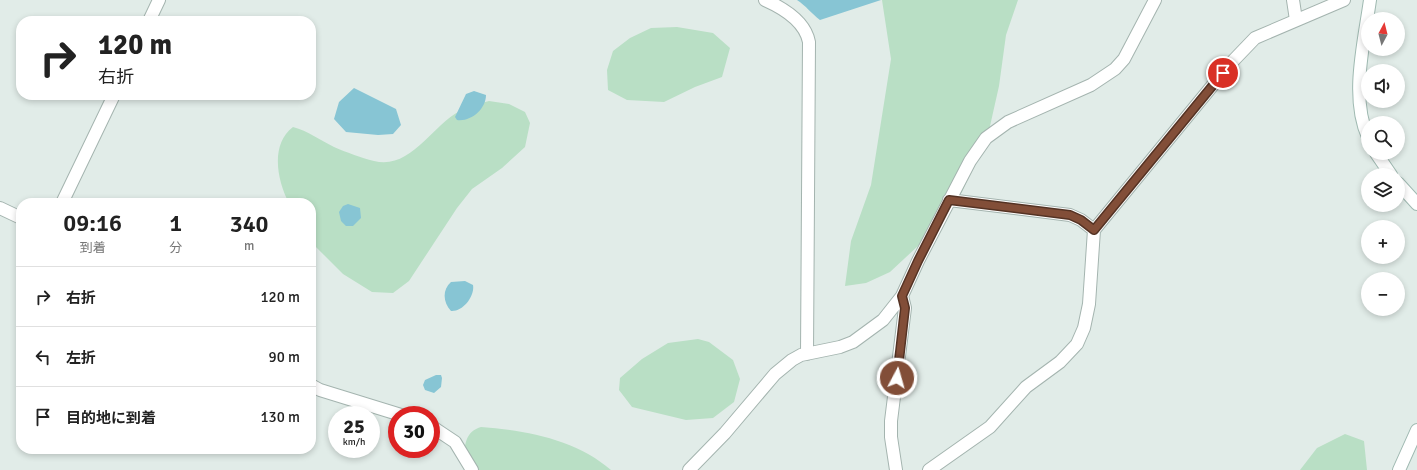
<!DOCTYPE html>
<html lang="ja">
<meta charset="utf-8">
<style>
body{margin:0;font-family:Signika,"Noto Sans JP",sans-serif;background:#f2f2f2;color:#222;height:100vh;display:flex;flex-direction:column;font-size:15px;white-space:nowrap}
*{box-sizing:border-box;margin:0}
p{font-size:13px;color:#767676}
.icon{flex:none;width:22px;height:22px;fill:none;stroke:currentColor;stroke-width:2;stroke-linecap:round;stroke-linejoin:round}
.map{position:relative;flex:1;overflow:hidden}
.drawer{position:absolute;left:16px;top:198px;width:300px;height:256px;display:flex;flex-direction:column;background:#fff;border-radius:16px;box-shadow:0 2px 6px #0003}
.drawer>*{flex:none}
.top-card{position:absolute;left:16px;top:16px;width:300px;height:84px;border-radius:16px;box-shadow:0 2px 6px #0003;background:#fff;color:#222;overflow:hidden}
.needle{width:26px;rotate:7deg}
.controls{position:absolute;left:1361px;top:12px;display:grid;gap:8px}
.controls a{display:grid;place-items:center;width:44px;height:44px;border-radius:50%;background:#fff;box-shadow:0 2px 6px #0003;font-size:20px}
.speed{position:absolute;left:328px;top:406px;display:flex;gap:8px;font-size:20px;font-weight:700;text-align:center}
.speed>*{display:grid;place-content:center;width:52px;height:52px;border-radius:50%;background:#fff;box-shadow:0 2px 6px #0003;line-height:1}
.speed small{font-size:10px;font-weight:400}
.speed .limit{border:6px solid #d22;background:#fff;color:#111}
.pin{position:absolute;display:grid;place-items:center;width:34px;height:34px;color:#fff;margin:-17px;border:2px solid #fff;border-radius:50%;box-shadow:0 1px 4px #0007}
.me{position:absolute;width:44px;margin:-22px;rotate:6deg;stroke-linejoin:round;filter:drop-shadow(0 0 3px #0008)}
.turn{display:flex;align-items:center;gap:14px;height:84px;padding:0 16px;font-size:18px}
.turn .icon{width:52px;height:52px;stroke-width:2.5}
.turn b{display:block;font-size:28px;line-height:34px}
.eta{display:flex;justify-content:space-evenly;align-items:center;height:68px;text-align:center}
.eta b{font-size:24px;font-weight:600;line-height:28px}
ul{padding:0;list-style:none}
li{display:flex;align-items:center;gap:12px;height:60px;padding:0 16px;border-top:1px solid #e0e0e0}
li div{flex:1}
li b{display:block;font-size:15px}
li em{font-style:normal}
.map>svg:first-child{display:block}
.green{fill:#b9dfc5}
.water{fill:#87c5d4}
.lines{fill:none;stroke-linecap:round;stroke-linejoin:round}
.street-casing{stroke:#a4b4af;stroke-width:14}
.secondary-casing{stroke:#9fb9b1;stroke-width:14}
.street{stroke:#fff;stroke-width:12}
.secondary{stroke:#fff;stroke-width:12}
.route-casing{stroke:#543324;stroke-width:10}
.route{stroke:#824e38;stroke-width:7}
</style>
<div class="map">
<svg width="1417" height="470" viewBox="0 0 1417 470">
<rect width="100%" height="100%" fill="#e1ece8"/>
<path class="green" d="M882,0H1018L1006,35L999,86L988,135L962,192L933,232L890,272L866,283L845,286L851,241L871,185L891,59Z
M677,27L713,33L730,48L722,77L695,87L664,102L627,100L608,90L607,70L613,51L630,38L651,28Z
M489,101L509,104L525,112L530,123L525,147L502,168L472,189L457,208L409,281L393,293L372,292L343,274L311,242V203H289C277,181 270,144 293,127C308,131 320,140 334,147C346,152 361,158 374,161C411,170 431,126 460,111C468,106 479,104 489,101Z
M698,339L709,342L733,360L740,379L734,402L713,418L686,420L632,407L619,390L620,378L642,359L668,343Z
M481,427C526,430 577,440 611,470H479L464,452C466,439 468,431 481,427Z
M1345,434L1364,441L1367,470H1300L1317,448Z"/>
<path class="water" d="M797,0H881L820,20C811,13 806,6 797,0Z
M354,88L396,109L401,125L393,134L378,135L346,132L334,119L339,102Z
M474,91L486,95C486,109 471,122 457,120L455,117L466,94Z
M348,204L360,208L361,218L353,226H346L341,221L339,212L343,206Z
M465,281L473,285C475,296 463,312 451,311C443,302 442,290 451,282Z
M436,375H441L442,378L441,387L434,393L425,390L423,385L425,380Z"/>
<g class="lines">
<defs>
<path id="street" d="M765,0C783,8 805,21 809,42L807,354
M1293,0L1296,20
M149,21L159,0
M949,200L1070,215L1081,220L1094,230
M62,203L114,95
M0,208L21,218
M311,385L320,390L401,415
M431,426L455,442L472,470
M689,470L725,433L775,374L792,360L801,355L840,347L853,342L883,320L902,296L918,261L970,161L986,138L1008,122L1091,85L1115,69L1124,59L1155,0
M896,470L891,437V421L905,308L902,296
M929,470L990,427L1026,387L1060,362L1077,344L1084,328L1089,304L1094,230L1231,63L1255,38L1344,0"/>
<path id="secondary" d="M1368,137C1350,97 1364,43 1370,0
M1376,153L1391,175
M1398,183L1417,204
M1399,470L1417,430"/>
</defs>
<use href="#street" class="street-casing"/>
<use href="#secondary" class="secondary-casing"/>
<use href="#street" class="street"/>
<use href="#secondary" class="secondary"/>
</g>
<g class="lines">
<defs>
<path id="route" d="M897,378L905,308L902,296L918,261L949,200L1070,215L1081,220L1094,230L1223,73"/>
</defs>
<use href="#route" class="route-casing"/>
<use href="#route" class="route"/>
</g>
</svg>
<div class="controls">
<a><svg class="needle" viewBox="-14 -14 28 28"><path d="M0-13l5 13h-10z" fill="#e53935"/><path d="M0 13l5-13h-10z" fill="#767676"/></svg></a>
<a><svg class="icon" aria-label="sound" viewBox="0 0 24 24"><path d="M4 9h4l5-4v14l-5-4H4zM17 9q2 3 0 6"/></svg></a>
<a><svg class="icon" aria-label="search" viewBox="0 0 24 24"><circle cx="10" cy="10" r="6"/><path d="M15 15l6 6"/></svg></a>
<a><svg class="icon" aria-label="layers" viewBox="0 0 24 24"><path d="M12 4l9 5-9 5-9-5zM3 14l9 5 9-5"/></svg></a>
<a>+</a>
<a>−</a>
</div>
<div class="speed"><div>25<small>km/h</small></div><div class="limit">30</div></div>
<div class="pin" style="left:1223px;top:73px;background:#d93025"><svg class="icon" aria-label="arrive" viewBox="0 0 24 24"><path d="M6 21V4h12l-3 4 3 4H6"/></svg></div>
<svg class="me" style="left:897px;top:378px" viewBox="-20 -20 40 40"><circle r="17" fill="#824e38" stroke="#fff" stroke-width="3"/><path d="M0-11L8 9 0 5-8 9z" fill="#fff"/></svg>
<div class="top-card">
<div class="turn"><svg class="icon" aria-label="right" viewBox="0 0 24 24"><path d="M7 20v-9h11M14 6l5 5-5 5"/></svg><div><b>120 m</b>右折</div></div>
</div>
<section class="drawer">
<div class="eta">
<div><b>09:16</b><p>到着</p></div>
<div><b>1</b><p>分</p></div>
<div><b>340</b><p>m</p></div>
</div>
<ul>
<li><svg class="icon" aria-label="right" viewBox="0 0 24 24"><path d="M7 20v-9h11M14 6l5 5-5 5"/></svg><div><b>右折</b></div><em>120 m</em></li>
<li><svg class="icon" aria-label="left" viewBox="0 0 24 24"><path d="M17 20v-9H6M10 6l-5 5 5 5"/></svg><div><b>左折</b></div><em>90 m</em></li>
<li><svg class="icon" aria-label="arrive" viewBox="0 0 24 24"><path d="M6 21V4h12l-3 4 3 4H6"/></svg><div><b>目的地に到着</b></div><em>130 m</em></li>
</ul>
</section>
</div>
